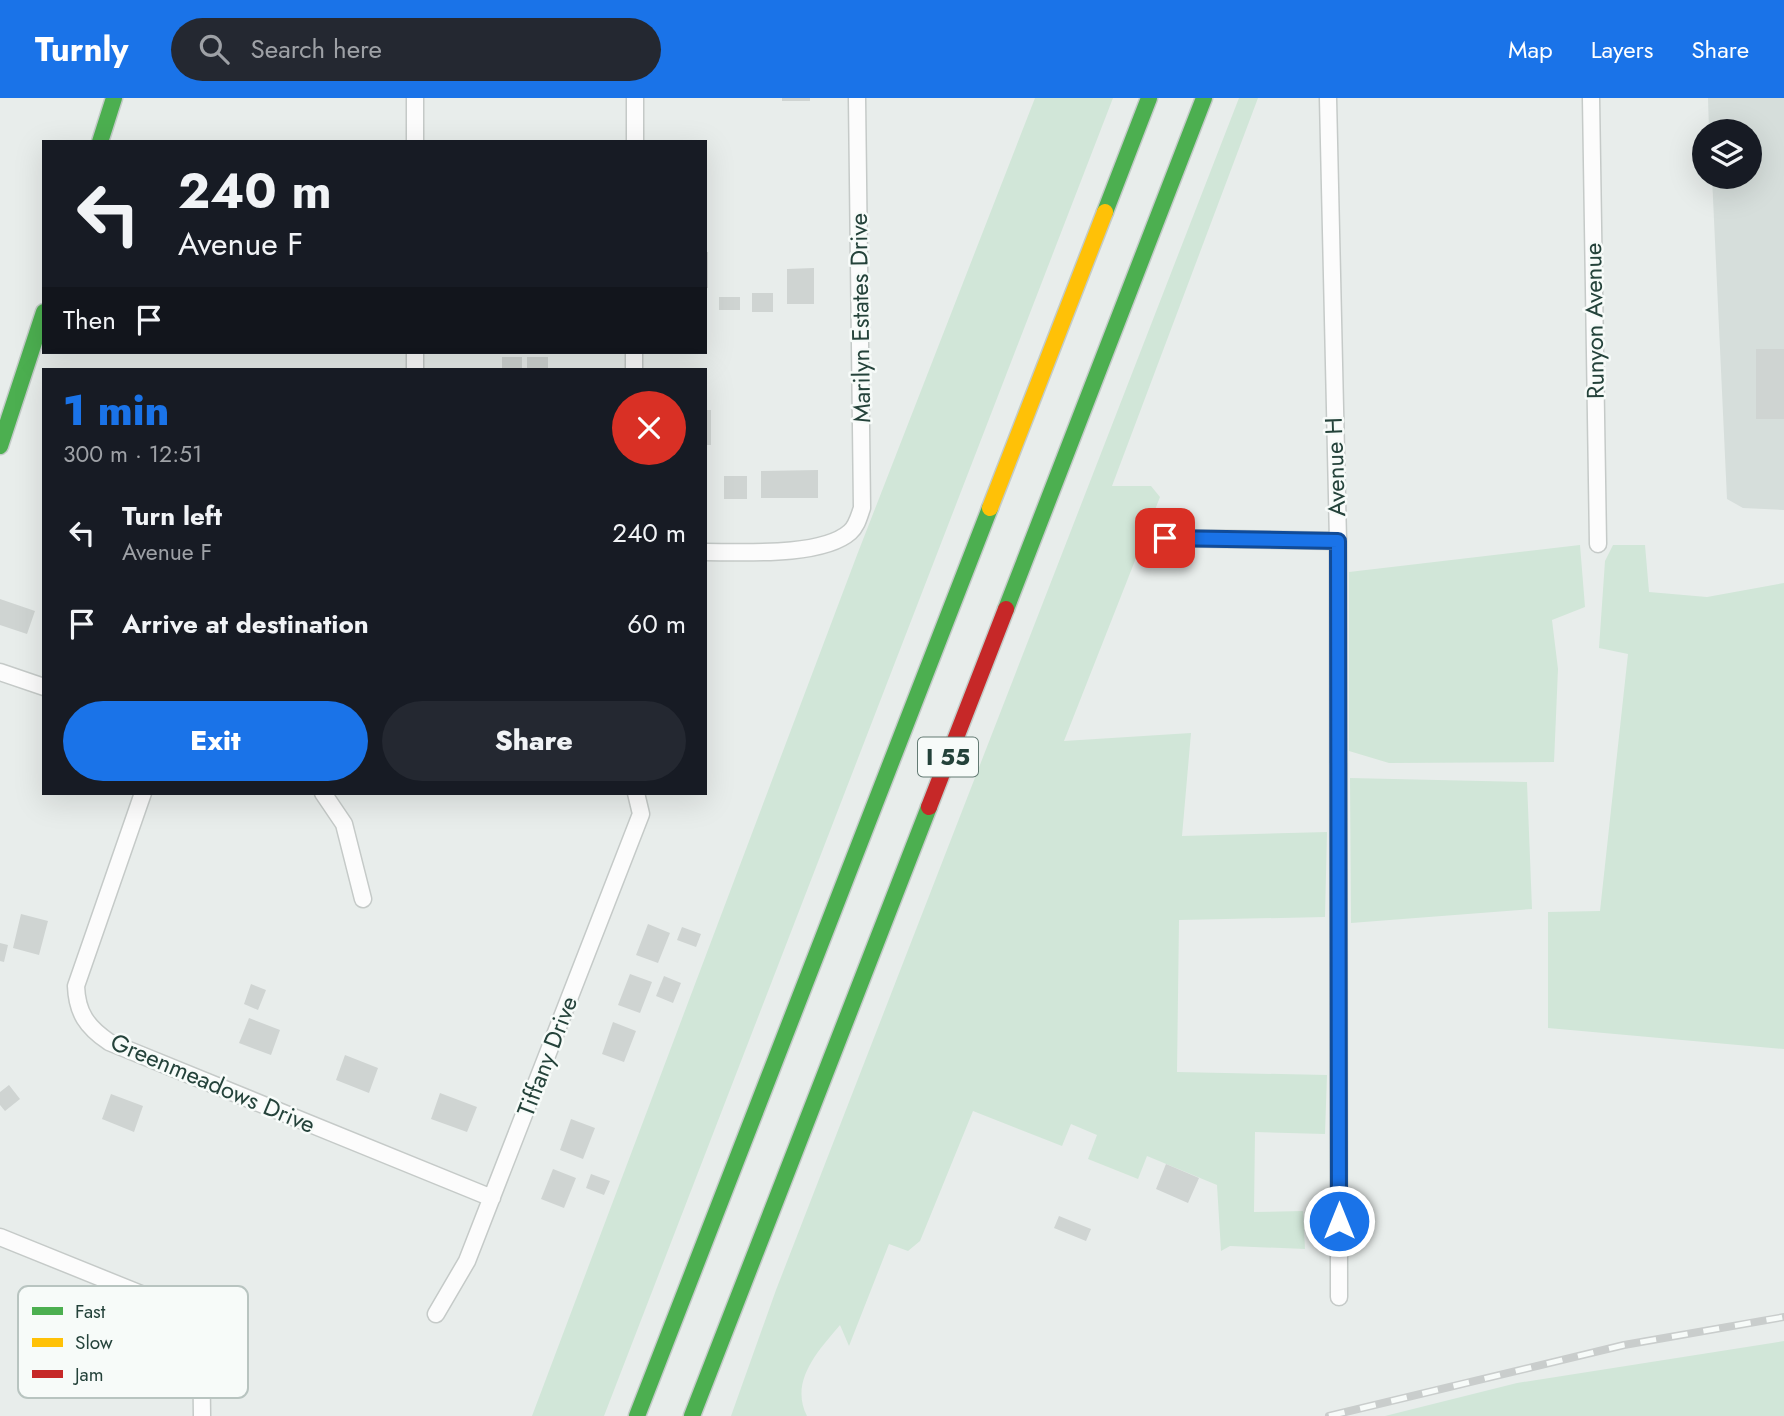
<!DOCTYPE html>
<meta charset="utf-8">
<style>
body{margin:0;font-family:Jost,sans-serif;background:#242831;color:#f1f3f6;height:100vh;display:flex;flex-direction:column;font-size:26px;white-space:nowrap}
*{box-sizing:border-box;margin:0}
p{font-size:23px;color:#9ea1a6}
.icon{flex:none;width:38px;height:38px;fill:none;stroke:currentColor;stroke-width:2;stroke-linecap:round;stroke-linejoin:round}
.map{position:relative;flex:1;overflow:hidden}
.sheet{position:absolute;left:42px;top:270px;width:665px;height:427px;display:flex;flex-direction:column;background:#171b24;border-radius:0px;box-shadow:0 7px 28px #0002}
.sheet>*{flex:none}
.guide{position:absolute;left:42px;top:42px;width:665px;height:214px;border-radius:0px;box-shadow:0 7px 28px #0002;background:#171b24;color:#f1f3f6;overflow:hidden}
.buttons{position:absolute;left:1692px;top:21px;display:grid;gap:14px}
.buttons a{display:grid;place-items:center;width:70px;height:70px;border-radius:50%;background:#171b24;box-shadow:0 7px 28px #0002;font-size:35px}
.pin{position:absolute;display:grid;place-items:center;width:60px;height:60px;color:#fff;margin:-30px;border-radius:14px;box-shadow:0 4px 10px #0006}
.me{position:absolute;width:77px;margin:-38px;rotate:0deg;stroke-linejoin:round;filter:drop-shadow(0 0 5px #0008)}
.turn{display:flex;align-items:center;gap:24px;height:147px;padding:0 21px;font-size:32px}
.turn .icon{width:91px;height:91px;stroke-width:2.5}
.turn b{display:block;font-size:49px;line-height:60px}
.then{display:flex;align-items:center;height:66px;padding:0 21px;background:#0003;gap:14px;font-size:26px}
.round{display:grid;place-items:center;flex:none;width:74px;height:74px;border-radius:37px;background:#242831}
.head{display:flex;align-items:center;justify-content:space-between;height:119px;padding:0 21px}
h1{font-size:42px;font-weight:800;line-height:52px;color:#1a73e8}
.primary-button{display:flex;gap:14px;margin-top:auto;padding:14px 21px}
.primary-button a{flex:1;height:80px;border-radius:42px;background:#1a73e8;color:#fff;font-size:28px;font-weight:800;line-height:80px;text-align:center}
.primary-button a+a{background:#242831;color:#f1f3f6}
ul{padding:0;list-style:none}
li{display:flex;align-items:center;gap:21px;height:91px;padding:0 21px}
li div{flex:1}
li b{display:block;font-size:26px}
li em{font-style:normal}
header{display:flex;align-items:center;gap:42px;box-sizing:border-box;height:98px;padding:0 35px;background:#1a73e8;color:#fff}
header strong{font-size:33px}
nav{display:flex;gap:38px;margin-inline-start:auto;font-size:24px}
.search{width:490px;height:63px;background:#242831;display:flex;align-items:center;gap:18px;box-sizing:border-box;padding:0 24px;border-radius:38px;color:#9ea1a6;font-size:26px}
.map>svg:first-child{display:block}
.built{fill:#d6dedb}
.green{fill:#d1e6d8}
.building{fill:#cfd4d2}
.lines{fill:none;stroke-linecap:round;stroke-linejoin:round}
.street-casing{stroke:#c5cac8;stroke-width:19}
.fast-casing{stroke:#c3cbc8;stroke-width:19}
.slow-casing{stroke:#c3cbc8;stroke-width:19}
.jam-casing{stroke:#c3cbc8;stroke-width:19}
.street{stroke:#fcfcfc;stroke-width:16}
.fast{stroke:#4caf50;stroke-width:16}
.slow{stroke:#ffc107;stroke-width:16}
.jam{stroke:#c62828;stroke-width:16}
.rail-casing{stroke:#c9cdcc;stroke-width:8}
.rail{stroke:#f7fbf9;stroke-width:5;stroke-dasharray:16;stroke-linecap:butt}
.route-casing{stroke:#114b97;stroke-width:18}
.route{stroke:#1a73e8;stroke-width:12}
.labels{text-anchor:middle;dominant-baseline:central;stroke-width:5;stroke-linejoin:round;paint-order:stroke}
.shield{fill:#f7fbf9;stroke:#637a73;stroke-width:2}
.shield-label{font-size:23px;font-weight:bold;fill:#24423a}
.street-label{font-size:24px;fill:#24423a;stroke:#f7fbf9}
.key{fill:#f7fbf9;stroke:#b8c4c0;stroke-width:2}
.key-label{font-size:19px;fill:#24423a}
</style>
<header>
<strong>Turnly</strong>
<div class="search"><svg class="icon" aria-label="search" viewBox="0 0 24 24"><circle cx="10" cy="10" r="6"/><path d="M15 15l6 6"/></svg>Search here</div>
<nav><a>Map</a><a>Layers</a><a>Share</a></nav>
</header>
<div class="map">
<svg width="1784" height="1318" viewBox="0 0 1784 1318">
<rect width="100%" height="100%" fill="#e8edeb"/>
<path class="built" d="M1708,0H1784V412L1743,410L1727,401L1712,79H1750V33H1709Z"/>
<path class="green" d="M1035,0H1113L604,1318H532L857,457Z
M1239,0H1258L1112,388H1151L1160,399L1064,643L1191,635L1182,738L1327,734L1325,819L1179,822L1177,974L1327,977L1325,1036L1255,1034L1254,1114L1303,1113L1305,1151L1230,1148L1221,1153L1217,1087L1147,1058L1138,1081L1088,1061L1097,1037L1071,1026L1062,1048L973,1013L920,1143L908,1153L889,1146L849,1248L840,1227C819,1252 789,1283 807,1318H731L776,1192Z
M1580,447L1585,509L1552,522L1558,571L1554,664L1389,665L1349,653V474Z
M1613,447H1645L1649,494L1707,499L1784,485V951L1548,930V814L1600,813L1628,556L1599,550L1605,463Z
M1350,680L1527,684L1532,811L1351,825Z
M1784,1243V1318H1385L1517,1285Z"/>
<path class="building" d="M782,0H810V3H782Z
M705,154H708V190H705Z
M814,170V206H787V171Z
M752,195H773V214H752Z
M719,199H740V212H719Z
M1756,251H1784V321H1756Z
M502,259H522V271H502Z
M527,259H548V271H527Z
M705,312H711V347H705Z
M818,372V400H761V373Z
M724,378H747V401H724Z
M0,501L35,513L27,536L0,527Z
M21,816L48,823L39,857L13,850Z
M648,826L670,835L658,865L636,857Z
M682,829L701,836L696,849L677,842Z
M0,845L8,847L4,864L0,863Z
M630,876L652,884L640,915L618,907Z
M664,878L681,885L673,905L656,898Z
M251,886L266,892L258,912L244,906Z
M249,920L280,932L271,957L239,945Z
M613,924L636,933L624,964L602,956Z
M345,957L378,970L369,995L336,982Z
M9,987L20,1001L5,1013L0,1007V994Z
M440,995L477,1009L467,1034L431,1021Z
M111,996L143,1008L134,1034L102,1021Z
M571,1021L595,1030L583,1061L560,1052Z
M1166,1066L1199,1080L1188,1105L1156,1091Z
M553,1071L576,1080L564,1110L541,1101Z
M591,1076L610,1083L604,1097L586,1090Z
M1059,1118L1091,1131L1086,1143L1054,1130Z"/>
<g class="lines">
<defs>
<path id="street" d="M415,0V44
M635,0V44
M1328,0L1338,443L1339,1199
M1591,0L1598,446
M415,254V271
M634,254V271
M1165,440L1338,443
M705,454C741,454 822,459 850,434C857,428 859,418 862,410L857,0
M0,574L44,589
M143,695L76,888C77,915 87,929 109,944L492,1100
M323,695L344,726L363,801
M0,1139L188,1215L201,1234L202,1318
M436,1216L467,1163L641,716L636,695"/>
<path id="fast" d="M100,44L114,0
M1105,114L1149,0
M0,348L44,214
M1006,511L1204,0
M637,1318L990,410
M692,1318L929,709"/>
<path id="slow" d="M990,410L1105,114"/>
<path id="jam" d="M929,709L1006,511"/>
</defs>
<use href="#street" class="street-casing"/>
<use href="#fast" class="fast-casing"/>
<use href="#slow" class="slow-casing"/>
<use href="#jam" class="jam-casing"/>
<use href="#street" class="street"/>
<use href="#fast" class="fast"/>
<use href="#slow" class="slow"/>
<use href="#jam" class="jam"/>
<defs>
<path id="rail" d="M1329,1318L1624,1247L1784,1219"/>
</defs>
<use href="#rail" class="rail-casing"/>
<use href="#rail" class="rail"/>
</g>
<g class="lines">
<defs>
<path id="route" d="M1165,440L1338,443L1339,1123"/>
</defs>
<use href="#route" class="route-casing"/>
<use href="#route" class="route"/>
</g>
<g class="labels">
<rect class="shield" x="918" y="639.5" width="60" height="39" rx="5"/>
<g class="shield-label">
<text x="948" y="659">I 55</text>
</g>
<g class="street-label">
<text transform="translate(860 220) rotate(-91)">Marilyn Estates Drive</text>
<text transform="translate(1594 223) rotate(-91)">Runyon Avenue</text>
<text transform="translate(1335 369) rotate(-92)">Avenue H</text>
<text transform="translate(547 958) rotate(-69)">Tiffany Drive</text>
<text transform="translate(213 985) rotate(23)">Greenmeadows Drive</text>
</g>
</g>
<rect x="18" y="1188" width="230" height="112" rx="10" class="key"/>
<rect x="32" y="1209" width="31" height="8" fill="#4caf50"/>
<rect x="32" y="1240" width="31" height="9" fill="#ffc107"/>
<rect x="32" y="1272" width="31" height="8" fill="#c62828"/>
<g class="key-label">
<text x="75" y="1220">Fast</text>
<text x="75" y="1251">Slow</text>
<text x="75" y="1283">Jam</text>
</g>
</svg>
<div class="buttons">
<a><svg class="icon" aria-label="layers" viewBox="0 0 24 24"><path d="M12 4l9 5-9 5-9-5zM3 14l9 5 9-5"/></svg></a>
</div>
<div class="pin" style="left:1165px;top:440px;background:#d93025"><svg class="icon" aria-label="arrive" viewBox="0 0 24 24"><path d="M6 21V4h12l-3 4 3 4H6"/></svg></div>
<svg class="me" style="left:1339px;top:1123px" viewBox="-20 -20 40 40"><circle r="17" fill="#1a73e8" stroke="#fff" stroke-width="3"/><path d="M0-11L8 9 0 5-8 9z" fill="#fff"/></svg>
<div class="guide">
<div class="turn"><svg class="icon" aria-label="left" viewBox="0 0 24 24"><path d="M17 20v-9H6M10 6l-5 5 5 5"/></svg><div><b>240 m</b>Avenue F</div></div>
<div class="then">Then<svg class="icon" aria-label="arrive" viewBox="0 0 24 24"><path d="M6 21V4h12l-3 4 3 4H6"/></svg></div>
</div>
<section class="sheet">
<div class="head"><div><h1>1 min</h1><p>300 m · 12:51</p></div><a class="round" style="background:#d93025;color:#fff"><svg class="icon" aria-label="close" viewBox="0 0 24 24"><path d="M6 6l12 12M18 6L6 18"/></svg></a></div>
<ul>
<li><svg class="icon" aria-label="left" viewBox="0 0 24 24"><path d="M17 20v-9H6M10 6l-5 5 5 5"/></svg><div><b>Turn left</b><p>Avenue F</p></div><em>240 m</em></li>
<li><svg class="icon" aria-label="arrive" viewBox="0 0 24 24"><path d="M6 21V4h12l-3 4 3 4H6"/></svg><div><b>Arrive at destination</b></div><em>60 m</em></li>
</ul>
<div class="primary-button"><a>Exit</a><a>Share</a></div>
</section>
</div>
